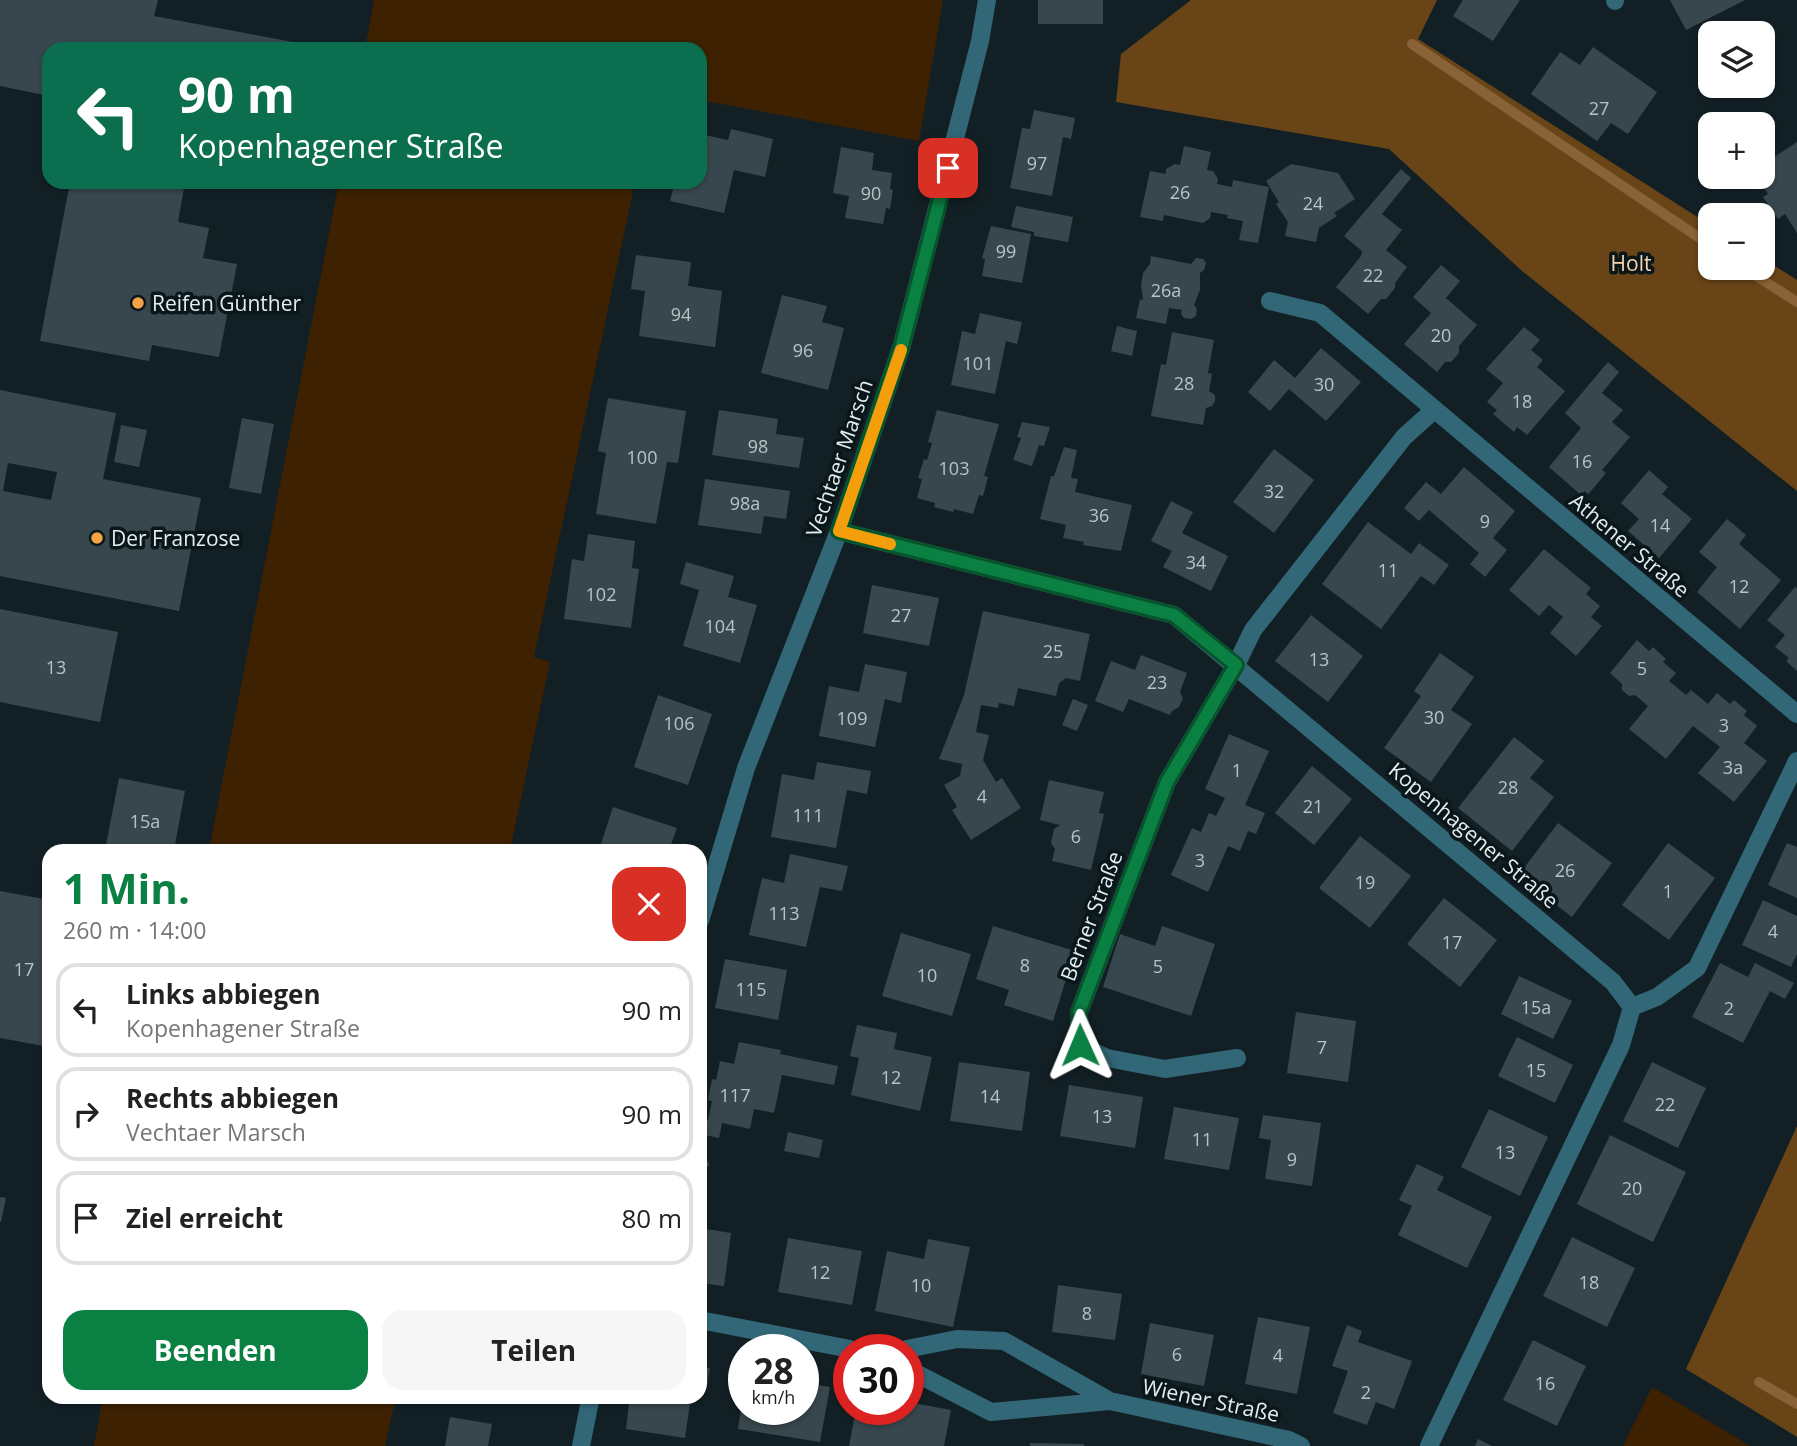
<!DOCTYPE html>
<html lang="de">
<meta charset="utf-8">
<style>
body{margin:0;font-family:"Open Sans",sans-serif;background:#f6f6f6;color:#222;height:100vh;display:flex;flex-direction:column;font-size:26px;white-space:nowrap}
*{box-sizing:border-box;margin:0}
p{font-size:23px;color:#767676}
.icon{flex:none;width:38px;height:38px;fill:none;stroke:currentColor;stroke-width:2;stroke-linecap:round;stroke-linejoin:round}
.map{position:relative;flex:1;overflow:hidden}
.side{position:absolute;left:42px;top:844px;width:665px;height:560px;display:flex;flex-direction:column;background:#fff;border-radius:21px;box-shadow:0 2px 5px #0004}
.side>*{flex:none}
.top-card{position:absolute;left:42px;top:42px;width:665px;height:147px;border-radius:21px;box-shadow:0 2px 5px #0004;background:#0b6e4f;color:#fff;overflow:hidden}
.controls{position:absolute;left:1698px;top:21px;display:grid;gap:14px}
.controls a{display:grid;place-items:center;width:77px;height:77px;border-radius:14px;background:#fff;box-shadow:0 2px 5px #0004;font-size:35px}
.speed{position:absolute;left:728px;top:1334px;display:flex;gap:14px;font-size:35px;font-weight:700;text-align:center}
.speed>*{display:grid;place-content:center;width:91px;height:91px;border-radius:50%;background:#fff;box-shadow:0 2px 5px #0004;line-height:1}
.speed small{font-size:18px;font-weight:400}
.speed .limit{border:10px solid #d22;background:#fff;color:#111}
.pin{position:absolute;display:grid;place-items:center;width:60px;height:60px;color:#fff;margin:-30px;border-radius:14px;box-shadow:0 4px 10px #0006}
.me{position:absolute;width:77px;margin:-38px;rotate:359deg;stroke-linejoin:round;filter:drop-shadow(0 0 5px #0008)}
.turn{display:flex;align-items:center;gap:24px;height:147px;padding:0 21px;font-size:32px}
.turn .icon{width:91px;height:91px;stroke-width:2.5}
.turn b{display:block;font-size:49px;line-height:60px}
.round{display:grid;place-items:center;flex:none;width:74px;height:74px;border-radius:21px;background:#f6f6f6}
.head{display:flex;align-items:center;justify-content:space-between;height:119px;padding:0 21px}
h1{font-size:42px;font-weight:700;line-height:52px;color:#0b8043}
.primary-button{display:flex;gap:14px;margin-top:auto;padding:14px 21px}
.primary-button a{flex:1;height:80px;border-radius:21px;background:#0b8043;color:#fff;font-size:28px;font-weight:700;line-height:80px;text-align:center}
.primary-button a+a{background:#f6f6f6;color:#222}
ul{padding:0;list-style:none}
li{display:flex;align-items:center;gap:21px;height:94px;margin:0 14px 10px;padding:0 7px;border:4px solid #e0e0e0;border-radius:21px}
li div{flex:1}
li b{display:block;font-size:26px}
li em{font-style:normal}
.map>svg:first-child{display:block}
.green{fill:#3d2100}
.forest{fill:#694417}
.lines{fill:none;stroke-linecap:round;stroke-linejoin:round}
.stream{stroke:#8a6237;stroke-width:10}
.building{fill:#38474d;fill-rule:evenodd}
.minor{stroke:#326778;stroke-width:18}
.route-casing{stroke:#07532c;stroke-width:18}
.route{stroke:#0b8043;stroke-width:12}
.slow{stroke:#f59e0b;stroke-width:12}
.poi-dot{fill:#f4a344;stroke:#09171b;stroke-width:2.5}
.labels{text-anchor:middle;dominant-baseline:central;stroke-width:7;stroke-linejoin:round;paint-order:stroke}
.number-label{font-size:18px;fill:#b8c3c6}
.park-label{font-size:21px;fill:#f7d2ac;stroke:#09171b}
.poi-label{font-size:21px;fill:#e3ecef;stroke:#09171b;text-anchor:start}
.street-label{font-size:21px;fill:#e3ecef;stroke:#09171b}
</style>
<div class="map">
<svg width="1797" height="1446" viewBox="0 0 1797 1446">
<rect width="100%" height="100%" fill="#122025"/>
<path class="green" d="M374,0H943L919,141L700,100V49H365Z
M339,182H635L534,657L550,662L510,850H209Z
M1652,1387L1750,1446H1623Z
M103,1397V1396L396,1397L385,1446H94Z"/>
<path class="forest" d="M1191,0H1437L1418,39L1710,225V268H1762V258L1797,280V491L1522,271L1389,149L1116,102L1121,54Z
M1797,1126V1437L1686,1369Z"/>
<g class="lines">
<path class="stream" d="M1412,44L1710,245
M1744,268L1797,302
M1759,1382L1797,1404"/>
</g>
<path class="building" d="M0,0H158L154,16L293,42L291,49H49V96L0,86Z
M1038,0H1103V24H1038Z
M1463,0H1520L1493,41L1453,16Z
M1670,0H1745L1686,30Z
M1593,47L1657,92L1628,134L1611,123L1597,141L1531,94L1560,52L1580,65Z
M1034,110L1075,118L1071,139L1063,137L1052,196L1010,188L1022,128L1030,129Z
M731,129L773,139L765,177L734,170L724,213L670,201L675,182H700V134L728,140Z
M1797,142V233L1785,214L1778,219L1763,197L1768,194L1757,177H1762V165Z
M1184,146L1211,152L1207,170L1213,171L1218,179L1217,184L1232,187L1233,180L1269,187L1258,243L1239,240L1243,221L1227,218L1228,215L1211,212L1210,218L1203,223L1164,215L1163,221L1140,217L1150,171L1166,174V169L1175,164L1180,165Z
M841,147L874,153L872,170L892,173L890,189L893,190L890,209L886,208L883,224L845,218L849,196L833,193Z
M1291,164L1338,173L1355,199L1334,213L1337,216L1319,228L1316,242L1285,236L1288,222L1276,204L1279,202L1266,181Z
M1401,169L1411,178L1382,214L1402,230L1386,250L1407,267L1395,283V288L1386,299H1381L1368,314L1336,287L1361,256L1362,251L1344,236Z
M70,182H185L178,222L209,228L203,258L237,264L219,357L152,345L149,361L40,341Z
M1016,206L1073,217L1068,242L1034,236V232L1011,227Z
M991,226L1031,234L1022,283L982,276L985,259L982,258Z
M636,255L691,262L688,286L722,291L715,347L639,336L645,291L631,289Z
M1151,256L1191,264L1196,258L1203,259L1206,263L1204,270L1200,273V290L1194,305L1197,309L1196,316L1191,319L1184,318L1181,314L1182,310L1169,308L1166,324L1136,318L1140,299L1143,300L1141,285L1143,273L1150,264Z
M1441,265L1460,281L1446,298L1477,325L1459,346V353L1451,362H1445L1437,372L1404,344L1431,313L1413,297Z
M782,295L827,306L822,322L844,328L828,390L761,373Z
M980,313L1022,322L1017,344L1006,341L995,394L951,385L962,331L975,334Z
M1117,326L1137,331L1132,356L1111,351Z
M1524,327L1540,340L1531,350L1543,360L1537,367L1565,391L1527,435L1517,427L1514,432L1493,414L1497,410L1487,402L1503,383L1486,369Z
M1172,332L1214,340L1208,373L1212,374L1209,391L1215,395V401L1212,406L1206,408L1203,425L1151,416L1161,364L1166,365Z
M1321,348L1361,382L1326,421L1289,389L1270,411L1248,392L1274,360L1295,378Z
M1608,362L1619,372L1602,393L1623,410L1612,422L1630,437L1602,470L1606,473L1591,491L1588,494L1585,491L1581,495L1549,467L1581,428L1565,413Z
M0,390L116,413L103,479L201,498L179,611L0,576ZM8,463L57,472L51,500L3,491Z
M608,398L686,411L678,463L667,462L656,524L596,514L606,453L598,451Z
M719,410L778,419L776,434L804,438L799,468L712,455Z
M937,410L999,424L984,476L988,477L983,496L979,495L973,514L954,509L953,512L934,507L935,503L917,498L922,479L918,478L924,459L927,460L932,443L928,442Z
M242,418L274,424L261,494L229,488Z
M1022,422L1050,427L1044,446L1039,445L1032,466L1013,460L1021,438L1017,437Z
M121,425L147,430L139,467L114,462Z
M1064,447L1077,450L1071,478L1078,479L1075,492L1132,505L1121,551L1083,545L1084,542L1063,538L1066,525L1040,519L1051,476H1054Z
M1274,449L1314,480L1274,533L1233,502Z
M1464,467L1515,511L1493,538L1507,550L1485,577L1470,564L1479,553L1429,510L1419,521L1404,508L1426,482L1441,494Z
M1649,470L1668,487L1662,494L1692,519L1659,558L1628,531L1639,519L1621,503Z
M705,479L790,491L786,519L764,516L761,534L698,525Z
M1171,501L1193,512L1182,533L1228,556L1211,591L1163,567L1172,551L1151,541Z
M1727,519L1746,535L1739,544L1781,580L1740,629L1697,592L1717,567L1699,552Z
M1368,522L1411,554L1419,543L1449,565L1434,585L1421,576L1381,629L1322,584Z
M588,534L635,541L632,568L639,569L631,628L564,619L572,559L584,561Z
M1544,549L1591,588L1586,594L1600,606L1591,617L1602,626L1576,656L1550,633L1563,617L1549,605L1539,616L1509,590Z
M686,562L734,576L728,597L757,605L740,663L683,646L699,590L680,584Z
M872,585L939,598L929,646L863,633Z
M1795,587L1797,588V671L1786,661L1789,658L1775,647L1785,635L1767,620Z
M0,609L118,632L100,722L0,702Z
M983,611L1090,634L1080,681L1066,678L1059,683L1056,696L1018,688L1014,706L999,703L998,708L981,705L976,732L989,735L983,760L996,782L1002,778L1021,808L971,840L952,810L957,807L944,785L960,776L962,764L939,759L964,695Z
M1311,615L1363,656L1328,702L1275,661Z
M1637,640L1649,651L1653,647L1666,659L1663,662L1676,673L1669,681L1686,695L1691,690L1708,704L1717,693L1730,704L1734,700L1747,711L1744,715L1757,726L1744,743L1767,761L1734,802L1698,773L1720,747L1693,726L1666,759L1629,729L1648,706L1635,695L1629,696L1622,690V684L1610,673Z
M1440,653L1474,677L1451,710L1472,724L1431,782L1384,748L1421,696L1414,691Z
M1141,655L1187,673L1180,692L1183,698L1179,707L1172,711L1170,715L1129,699L1123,712L1095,701L1111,661L1135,670Z
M865,664L907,672L901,703L885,699L875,747L819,736L829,686L859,692Z
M658,695L712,714L688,785L634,767Z
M1073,699L1088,705L1077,731L1062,725Z
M1229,734L1269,751L1245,805L1265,813L1256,834L1248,831L1240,851L1228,846L1208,892L1171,875L1192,828L1201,832L1209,813L1216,816L1225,798L1205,789Z
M1514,737L1544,761L1530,778L1554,797L1512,851L1458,808Z
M817,762L871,771L867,794L847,790L836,848L771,837L782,774L814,780Z
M1312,766L1352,799L1314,845L1275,813Z
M119,778L185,791L174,850H105Z
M1049,780L1104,792L1099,813L1104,814L1091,870L1052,861L1055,849L1051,843L1054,829L1060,825L1040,820Z
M613,807L677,828L669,850H599Z
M1558,823L1612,863L1572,917L1518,876Z
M1360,836L1411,876L1370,928L1319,888Z
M1668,843L1715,878L1669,940L1622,905Z
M1787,843L1797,847V898L1768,885Z
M790,854L848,866L842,891L820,887L806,947L749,935L762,878L784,883Z
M0,891L49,900V1047L0,1038Z
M1444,898L1497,940L1460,987L1407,944Z
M1763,900L1797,916V954L1791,967L1742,945Z
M993,926L1075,951L1053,1021L1004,1005L1009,990L976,979Z
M1162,926L1215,944L1191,1016L1103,987L1120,934L1155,946Z
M901,933L971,954L952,1016L882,996Z
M725,959L787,970L778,1020L715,1008Z
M1720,963L1748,977L1755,963L1794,983L1785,999L1770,991L1743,1043L1692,1017Z
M1519,976L1572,1001L1553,1039L1501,1014Z
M1296,1012L1356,1021L1348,1082L1287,1073Z
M857,1025L897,1033L894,1049L932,1057L920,1111L851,1095L859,1058L850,1056Z
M1517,1037L1573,1065L1555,1103L1498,1076Z
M739,1042L781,1050L780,1054L838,1066L834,1085L782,1075L774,1113L754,1109L750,1129L722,1123L719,1138L700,1134V1118L708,1120L712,1101L708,1100L712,1079L716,1080L720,1061L734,1064Z
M959,1062L1030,1072L1022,1131L950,1121Z
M1652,1062L1706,1088L1678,1148L1623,1121Z
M1069,1085L1143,1097L1135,1148L1060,1136Z
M1174,1107L1239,1118L1229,1170L1164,1159Z
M1489,1109L1548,1137L1520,1196L1461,1167Z
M1263,1115L1321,1123L1312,1186L1265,1179L1271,1140L1259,1138Z
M788,1132L823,1140L819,1158L784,1151Z
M1610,1135L1686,1172L1653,1242L1577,1204Z
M700,1148L710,1165L700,1171Z
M1417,1164L1444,1177L1437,1190L1492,1217L1467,1268L1398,1235L1412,1206L1399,1200Z
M0,1197L6,1198L1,1222H0Z
M700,1228L731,1233L724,1286L700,1283Z
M1572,1237L1635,1268L1607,1327L1543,1296Z
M788,1238L862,1251L852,1305L778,1292Z
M928,1239L970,1247L953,1327L875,1311L887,1251L924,1259Z
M1058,1285L1122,1294L1115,1340L1052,1332Z
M1258,1317L1310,1327L1297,1394L1245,1384Z
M1150,1323L1214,1335L1204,1386L1141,1374Z
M1347,1325L1362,1331L1358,1342L1412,1361L1394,1409L1376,1402L1367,1425L1333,1413L1348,1371L1332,1366Z
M1533,1340L1586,1366L1557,1426L1503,1400Z
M700,1367L710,1368L707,1386L700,1385Z
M803,1383L830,1387L820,1442L738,1429L742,1403L744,1409H803Z
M630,1396H691L685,1438L626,1429Z
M908,1402L951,1410L944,1446H849L856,1409H908Z
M450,1417L492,1424L488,1446H445Z
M1478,1439L1492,1446H1475Z
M1030,1443L1084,1444V1446H1030Z"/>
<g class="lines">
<path class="minor" d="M1615,1V0
M1270,301L1320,313L1797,714
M839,531L1174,615L1613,982L1632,1007L1621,1045L1429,1446
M700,921L746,768L839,531L902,345L980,41L987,0
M1632,1007L1657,997L1697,968L1797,761
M1237,1058L1165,1069L1107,1058L1080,1045L1079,1012L1167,782L1236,665L1253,630L1404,437L1434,410
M700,1320L850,1349
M907,1349L957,1339L1004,1341L1110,1401L1289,1440L1301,1446
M908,1369L991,1412L1110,1401
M581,1446L591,1396"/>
</g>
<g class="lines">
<defs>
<path id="route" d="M948,168L902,345L839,531L1174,615L1236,665L1167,782L1079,1012L1080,1045"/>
</defs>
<use href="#route" class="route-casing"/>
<use href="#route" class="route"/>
<path class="slow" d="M890,544L839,531L901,350"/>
</g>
<g class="poi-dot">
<circle cx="138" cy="303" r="7"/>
<circle cx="97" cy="538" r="7"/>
</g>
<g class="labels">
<g class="number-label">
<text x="1599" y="108">27</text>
<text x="1037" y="163">97</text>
<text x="1180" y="192">26</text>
<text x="871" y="193">90</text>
<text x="1313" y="203">24</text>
<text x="1006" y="251">99</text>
<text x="1373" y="275">22</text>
<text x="1166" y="290">26a</text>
<text x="681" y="314">94</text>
<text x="1441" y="335">20</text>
<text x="803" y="350">96</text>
<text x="978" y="363">101</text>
<text x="1184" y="383">28</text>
<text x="1324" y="384">30</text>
<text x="1522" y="401">18</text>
<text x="758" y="446">98</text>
<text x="642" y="457">100</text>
<text x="1582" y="461">16</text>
<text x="954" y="468">103</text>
<text x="1274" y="491">32</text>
<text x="745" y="503">98a</text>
<text x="1099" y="515">36</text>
<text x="1485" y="521">9</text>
<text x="1660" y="525">14</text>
<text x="1196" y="562">34</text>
<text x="1388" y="570">11</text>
<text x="1739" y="586">12</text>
<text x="601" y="594">102</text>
<text x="901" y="615">27</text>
<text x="720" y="626">104</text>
<text x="1053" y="651">25</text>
<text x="1319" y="659">13</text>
<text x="56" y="667">13</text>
<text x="1642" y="668">5</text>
<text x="1157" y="682">23</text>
<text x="1434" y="717">30</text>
<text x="852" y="718">109</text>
<text x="679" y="723">106</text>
<text x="1724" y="725">3</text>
<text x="1733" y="767">3a</text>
<text x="1237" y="770">1</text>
<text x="1508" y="787">28</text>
<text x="982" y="796">4</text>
<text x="1313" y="806">21</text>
<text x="808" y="815">111</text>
<text x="145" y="821">15a</text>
<text x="1076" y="836">6</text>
<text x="1200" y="860">3</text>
<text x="1565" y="870">26</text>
<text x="1365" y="882">19</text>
<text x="1668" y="891">1</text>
<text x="784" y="913">113</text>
<text x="1773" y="931">4</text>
<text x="1452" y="942">17</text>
<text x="1025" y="965">8</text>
<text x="1158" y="966">5</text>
<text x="24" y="969">17</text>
<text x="927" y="975">10</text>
<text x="751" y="989">115</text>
<text x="1536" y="1007">15a</text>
<text x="1729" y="1008">2</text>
<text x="1322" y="1047">7</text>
<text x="1536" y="1070">15</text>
<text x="891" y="1077">12</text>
<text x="735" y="1095">117</text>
<text x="990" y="1096">14</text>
<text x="1665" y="1104">22</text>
<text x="1102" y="1116">13</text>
<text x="1202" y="1139">11</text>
<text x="1505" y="1152">13</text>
<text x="1292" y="1159">9</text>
<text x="1632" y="1188">20</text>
<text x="820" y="1272">12</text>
<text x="1589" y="1282">18</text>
<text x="921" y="1285">10</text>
<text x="1087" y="1313">8</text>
<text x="1177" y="1354">6</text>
<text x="1278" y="1355">4</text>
<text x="1545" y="1383">16</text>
<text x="1366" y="1392">2</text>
</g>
<g class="park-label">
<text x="1631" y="263">Holt</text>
</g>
<g class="poi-label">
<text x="152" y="303">Reifen Günther</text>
<text x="111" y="538">Der Franzose</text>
</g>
<g class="street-label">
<text transform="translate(839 458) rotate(-71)">Vechtaer Marsch</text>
<text transform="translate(1630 545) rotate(40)">Athener Straße</text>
<text transform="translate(1474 835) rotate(40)">Kopenhagener Straße</text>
<text transform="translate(1091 916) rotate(-69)">Berner Straße</text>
<text transform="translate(1211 1400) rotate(12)">Wiener Straße</text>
</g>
</g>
</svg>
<div class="controls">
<a><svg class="icon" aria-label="layers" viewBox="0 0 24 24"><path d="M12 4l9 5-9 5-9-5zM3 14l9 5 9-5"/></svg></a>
<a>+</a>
<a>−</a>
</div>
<div class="speed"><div>28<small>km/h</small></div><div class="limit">30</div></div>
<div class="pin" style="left:948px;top:168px;background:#d93025"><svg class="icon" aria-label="arrive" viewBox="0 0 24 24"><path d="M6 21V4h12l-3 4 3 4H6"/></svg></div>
<svg class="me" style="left:1080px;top:1045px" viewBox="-20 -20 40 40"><path d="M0-17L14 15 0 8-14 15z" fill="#0b8043" stroke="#fff" stroke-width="4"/></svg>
<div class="top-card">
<div class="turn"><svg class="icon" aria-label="left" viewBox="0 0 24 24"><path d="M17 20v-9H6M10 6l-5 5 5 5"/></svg><div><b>90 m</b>Kopenhagener Straße</div></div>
</div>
<section class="side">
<div class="head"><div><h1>1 Min.</h1><p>260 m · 14:00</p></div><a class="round" style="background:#d93025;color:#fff"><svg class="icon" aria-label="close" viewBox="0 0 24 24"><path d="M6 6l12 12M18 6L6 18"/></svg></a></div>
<ul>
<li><svg class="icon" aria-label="left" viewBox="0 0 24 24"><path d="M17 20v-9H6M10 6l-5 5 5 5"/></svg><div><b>Links abbiegen</b><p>Kopenhagener Straße</p></div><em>90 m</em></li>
<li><svg class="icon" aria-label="right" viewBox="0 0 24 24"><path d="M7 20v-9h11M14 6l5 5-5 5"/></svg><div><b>Rechts abbiegen</b><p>Vechtaer Marsch</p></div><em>90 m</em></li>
<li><svg class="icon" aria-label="arrive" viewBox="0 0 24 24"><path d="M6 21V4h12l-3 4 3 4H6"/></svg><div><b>Ziel erreicht</b></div><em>80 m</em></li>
</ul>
<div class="primary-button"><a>Beenden</a><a>Teilen</a></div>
</section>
</div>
